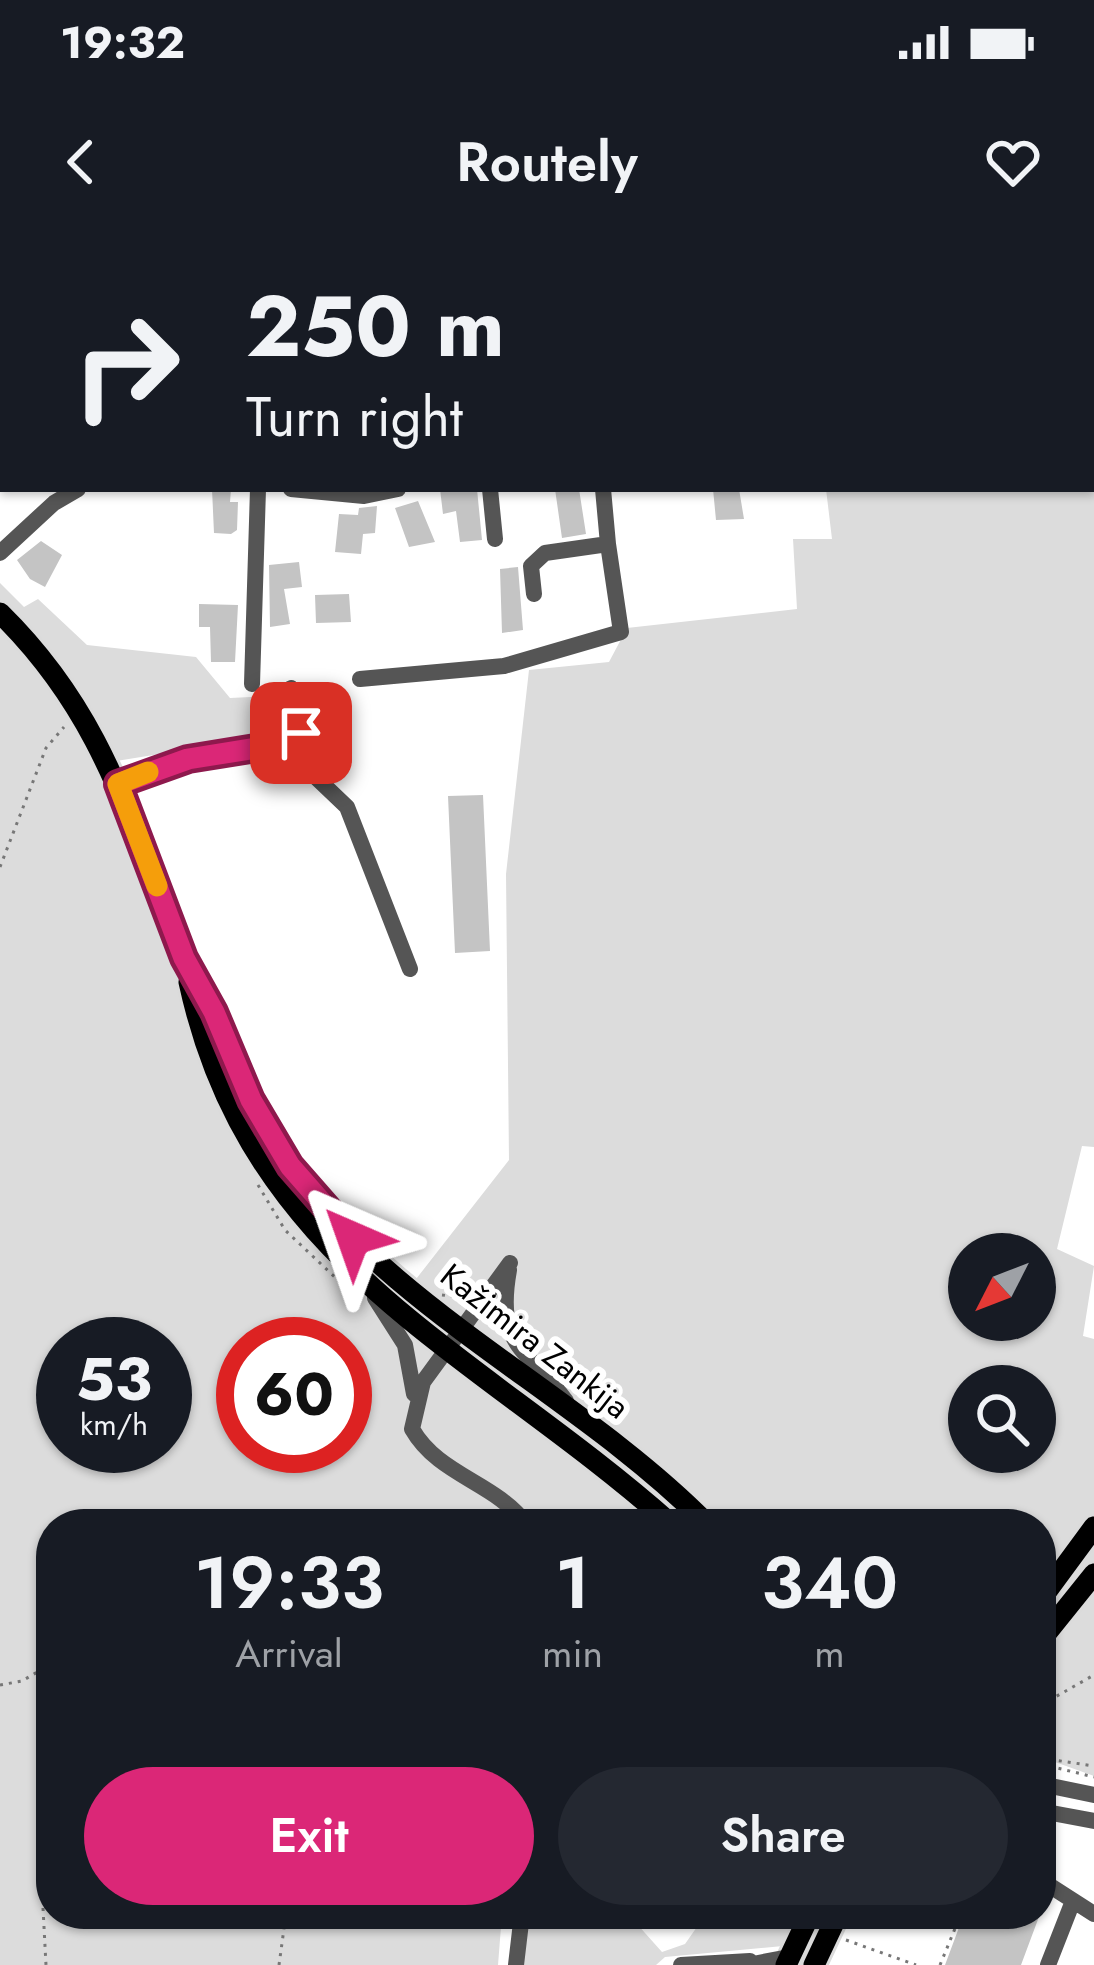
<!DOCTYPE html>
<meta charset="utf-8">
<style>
body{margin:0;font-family:Jost,sans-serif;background:#242831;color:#f1f3f6;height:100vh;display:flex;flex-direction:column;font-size:45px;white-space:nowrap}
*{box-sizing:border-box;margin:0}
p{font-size:39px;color:#9ea1a6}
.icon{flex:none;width:66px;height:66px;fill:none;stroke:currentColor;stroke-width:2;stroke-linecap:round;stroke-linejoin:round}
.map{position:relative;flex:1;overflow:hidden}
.details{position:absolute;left:36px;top:1269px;width:1020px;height:420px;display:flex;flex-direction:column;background:#171b24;border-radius:48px;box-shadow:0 3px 9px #0004}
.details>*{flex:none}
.guide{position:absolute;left:0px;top:0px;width:1095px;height:252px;box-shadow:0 3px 9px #0004;background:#171b24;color:#f1f3f6;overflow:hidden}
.needle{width:78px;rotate:228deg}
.buttons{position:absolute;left:948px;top:993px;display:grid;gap:24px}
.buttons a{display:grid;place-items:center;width:108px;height:108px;border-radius:50%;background:#171b24;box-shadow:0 3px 9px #0004;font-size:60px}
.speed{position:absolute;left:36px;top:1077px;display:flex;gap:24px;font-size:60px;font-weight:700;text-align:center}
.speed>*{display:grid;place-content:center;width:156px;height:156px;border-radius:50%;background:#171b24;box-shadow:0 3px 9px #0004;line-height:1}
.speed small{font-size:30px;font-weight:400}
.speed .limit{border:18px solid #d22;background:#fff;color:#111}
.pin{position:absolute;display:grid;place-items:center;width:102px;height:102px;color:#fff;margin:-51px;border-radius:24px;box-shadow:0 6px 18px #0006}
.me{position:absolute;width:132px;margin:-66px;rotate:317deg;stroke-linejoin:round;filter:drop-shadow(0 0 9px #0008)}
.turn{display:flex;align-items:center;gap:42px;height:252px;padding:0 48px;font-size:54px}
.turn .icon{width:156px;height:156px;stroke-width:2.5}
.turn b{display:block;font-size:84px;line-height:102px}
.eta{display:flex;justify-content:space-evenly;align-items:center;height:204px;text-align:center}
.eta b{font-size:72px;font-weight:600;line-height:84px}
.cta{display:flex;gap:24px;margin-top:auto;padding:24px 48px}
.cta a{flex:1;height:138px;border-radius:72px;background:#db2777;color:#fff;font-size:48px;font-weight:600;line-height:138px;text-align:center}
.cta a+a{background:#242831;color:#f1f3f6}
.status{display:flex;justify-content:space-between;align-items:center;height:84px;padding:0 60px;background:#171b24;direction:ltr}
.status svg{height:33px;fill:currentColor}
header{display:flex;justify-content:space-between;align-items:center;height:156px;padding:0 48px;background:#171b24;font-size:54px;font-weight:600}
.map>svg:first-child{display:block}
.green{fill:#dcdcdc;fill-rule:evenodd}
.building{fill:#c4c4c4}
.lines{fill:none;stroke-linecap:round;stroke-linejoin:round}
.major-casing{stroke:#dbdbdb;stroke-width:27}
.path{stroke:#777;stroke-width:3;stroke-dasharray:3 6;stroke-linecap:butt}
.minor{stroke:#555;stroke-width:16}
.major{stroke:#000;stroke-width:21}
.route-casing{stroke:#8e194d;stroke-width:30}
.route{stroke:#db2777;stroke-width:21}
.slow{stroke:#f59e0b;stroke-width:21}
.labels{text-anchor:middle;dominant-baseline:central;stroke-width:12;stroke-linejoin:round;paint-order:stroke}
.street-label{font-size:33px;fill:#000;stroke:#fff}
</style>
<div class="status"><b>19:32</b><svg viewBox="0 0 49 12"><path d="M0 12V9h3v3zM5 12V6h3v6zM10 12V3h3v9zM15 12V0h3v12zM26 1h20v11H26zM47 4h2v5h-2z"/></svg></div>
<header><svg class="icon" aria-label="back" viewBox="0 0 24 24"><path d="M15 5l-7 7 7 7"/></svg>Routely<svg class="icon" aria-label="heart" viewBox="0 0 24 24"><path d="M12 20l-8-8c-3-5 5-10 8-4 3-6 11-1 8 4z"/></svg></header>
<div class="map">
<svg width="1094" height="1725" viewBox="0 0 1094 1725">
<rect width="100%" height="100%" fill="#fff"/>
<path class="green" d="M807,0H1094V907L1082,906L1057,1009L1094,1026L1083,1096L1094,1099V1536L1041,1517V1284H51V1674H502L498,1725H0V343L24,367L38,359L87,405L196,417L230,458L276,456L277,495L110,522L250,907L395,1066L509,920L506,634L529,430L609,422L627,388L797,369L793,299H832L826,249H1092V3ZM969,1014H1035V1080H969ZM63,1104H165V1206H63ZM243,1104H345V1206H243ZM969,1146H1035V1212H969Z
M527,1674H628L662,1712L685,1704L706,1674H799L783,1706L665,1717L656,1725H519Z"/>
<path class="building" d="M212,249H231L230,262H238L237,290L231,294L214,293Z
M440,249H477L482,300L460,302L456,271L443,274Z
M555,249H579L586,294L562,298Z
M713,249H739L744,279L716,280Z
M418,261L435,302L409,307L395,268Z
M377,266L375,293L363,294L361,314L335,312L339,274L358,275L359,268Z
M41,301L62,315L45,347L30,339L17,320Z
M299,322L302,347L284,349L290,384L270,387L269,325Z
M518,327L523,390L502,393L500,329Z
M349,354L351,382L316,383L315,355Z
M199,364L238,365L235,422H211L210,387H199Z
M483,555L490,711L455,713L448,556Z
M964,1674H1040L1021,1725H945Z"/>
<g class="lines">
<defs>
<path id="major" d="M0,373C105,476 129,582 182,713C191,736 207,755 216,777C239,828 256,878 288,924C394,1072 580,1155 707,1284
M189,742C250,1025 474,1109 671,1284
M1041,1359L1094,1287
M1041,1400L1094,1334
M786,1725L810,1674
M814,1725L838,1674"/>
</defs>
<use href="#major" class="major-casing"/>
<path class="path" d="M0,627L46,508L64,487
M258,945L285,990L358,1059
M442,1055L466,1058
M0,1445L22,1441L51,1424
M1041,1465L1094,1435
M1041,1518L1094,1526
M1041,1524L1094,1537
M43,1668L46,1725
M846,1700L916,1725
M279,1725L286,1674
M940,1725L961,1674"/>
<path class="minor" d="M110,0L115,1
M408,0V3
M547,3V0
M602,3V0
M752,3V0
M291,249L364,256L366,249
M490,249L495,299
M364,256L398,249
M0,313L54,263L78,249
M534,354L531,326L545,313L608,304L603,249
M360,439L504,426L621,392L608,304
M252,444L258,249
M281,504L347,567L410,729
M118,544L187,519L281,504L300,493L291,448
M510,1023L423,1142L412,1189C439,1236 495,1242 526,1284
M509,1030C495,1108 527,1107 566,1161
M375,1058L405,1105L414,1154
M1041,1544L1094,1555
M1041,1571L1094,1581
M1041,1640L1094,1674
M516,1725L522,1674
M681,1725L750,1721
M748,1725L789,1717
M1048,1725L1073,1661"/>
<use href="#major" class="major"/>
</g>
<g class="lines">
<defs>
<path id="route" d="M301,493L281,504L188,519L118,544L184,718L214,772L251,860L290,926L353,998"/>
</defs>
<use href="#route" class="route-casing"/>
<use href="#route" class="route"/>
<path class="slow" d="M148,532L118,544L157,646"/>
</g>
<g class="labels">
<g class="street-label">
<text transform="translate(535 1101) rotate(38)">Kažimira Zankija</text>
</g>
</g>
</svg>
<div class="buttons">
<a><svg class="needle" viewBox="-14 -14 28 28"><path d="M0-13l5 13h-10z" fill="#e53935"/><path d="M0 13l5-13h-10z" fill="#9ea1a6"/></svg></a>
<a><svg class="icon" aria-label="search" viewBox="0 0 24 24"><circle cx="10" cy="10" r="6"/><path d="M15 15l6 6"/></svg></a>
</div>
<div class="speed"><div>53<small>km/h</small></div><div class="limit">60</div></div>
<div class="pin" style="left:301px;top:493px;background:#d93025"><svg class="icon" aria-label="arrive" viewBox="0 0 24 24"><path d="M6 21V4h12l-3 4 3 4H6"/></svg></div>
<svg class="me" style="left:353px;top:998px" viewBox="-20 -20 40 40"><path d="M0-17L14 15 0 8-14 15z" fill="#db2777" stroke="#fff" stroke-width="4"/></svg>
<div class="guide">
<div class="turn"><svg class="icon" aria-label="right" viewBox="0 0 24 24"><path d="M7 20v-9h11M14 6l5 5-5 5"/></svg><div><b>250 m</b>Turn right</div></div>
</div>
<section class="details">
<div class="eta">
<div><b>19:33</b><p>Arrival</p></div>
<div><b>1</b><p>min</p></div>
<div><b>340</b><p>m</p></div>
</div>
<div class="cta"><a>Exit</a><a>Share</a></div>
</section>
</div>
